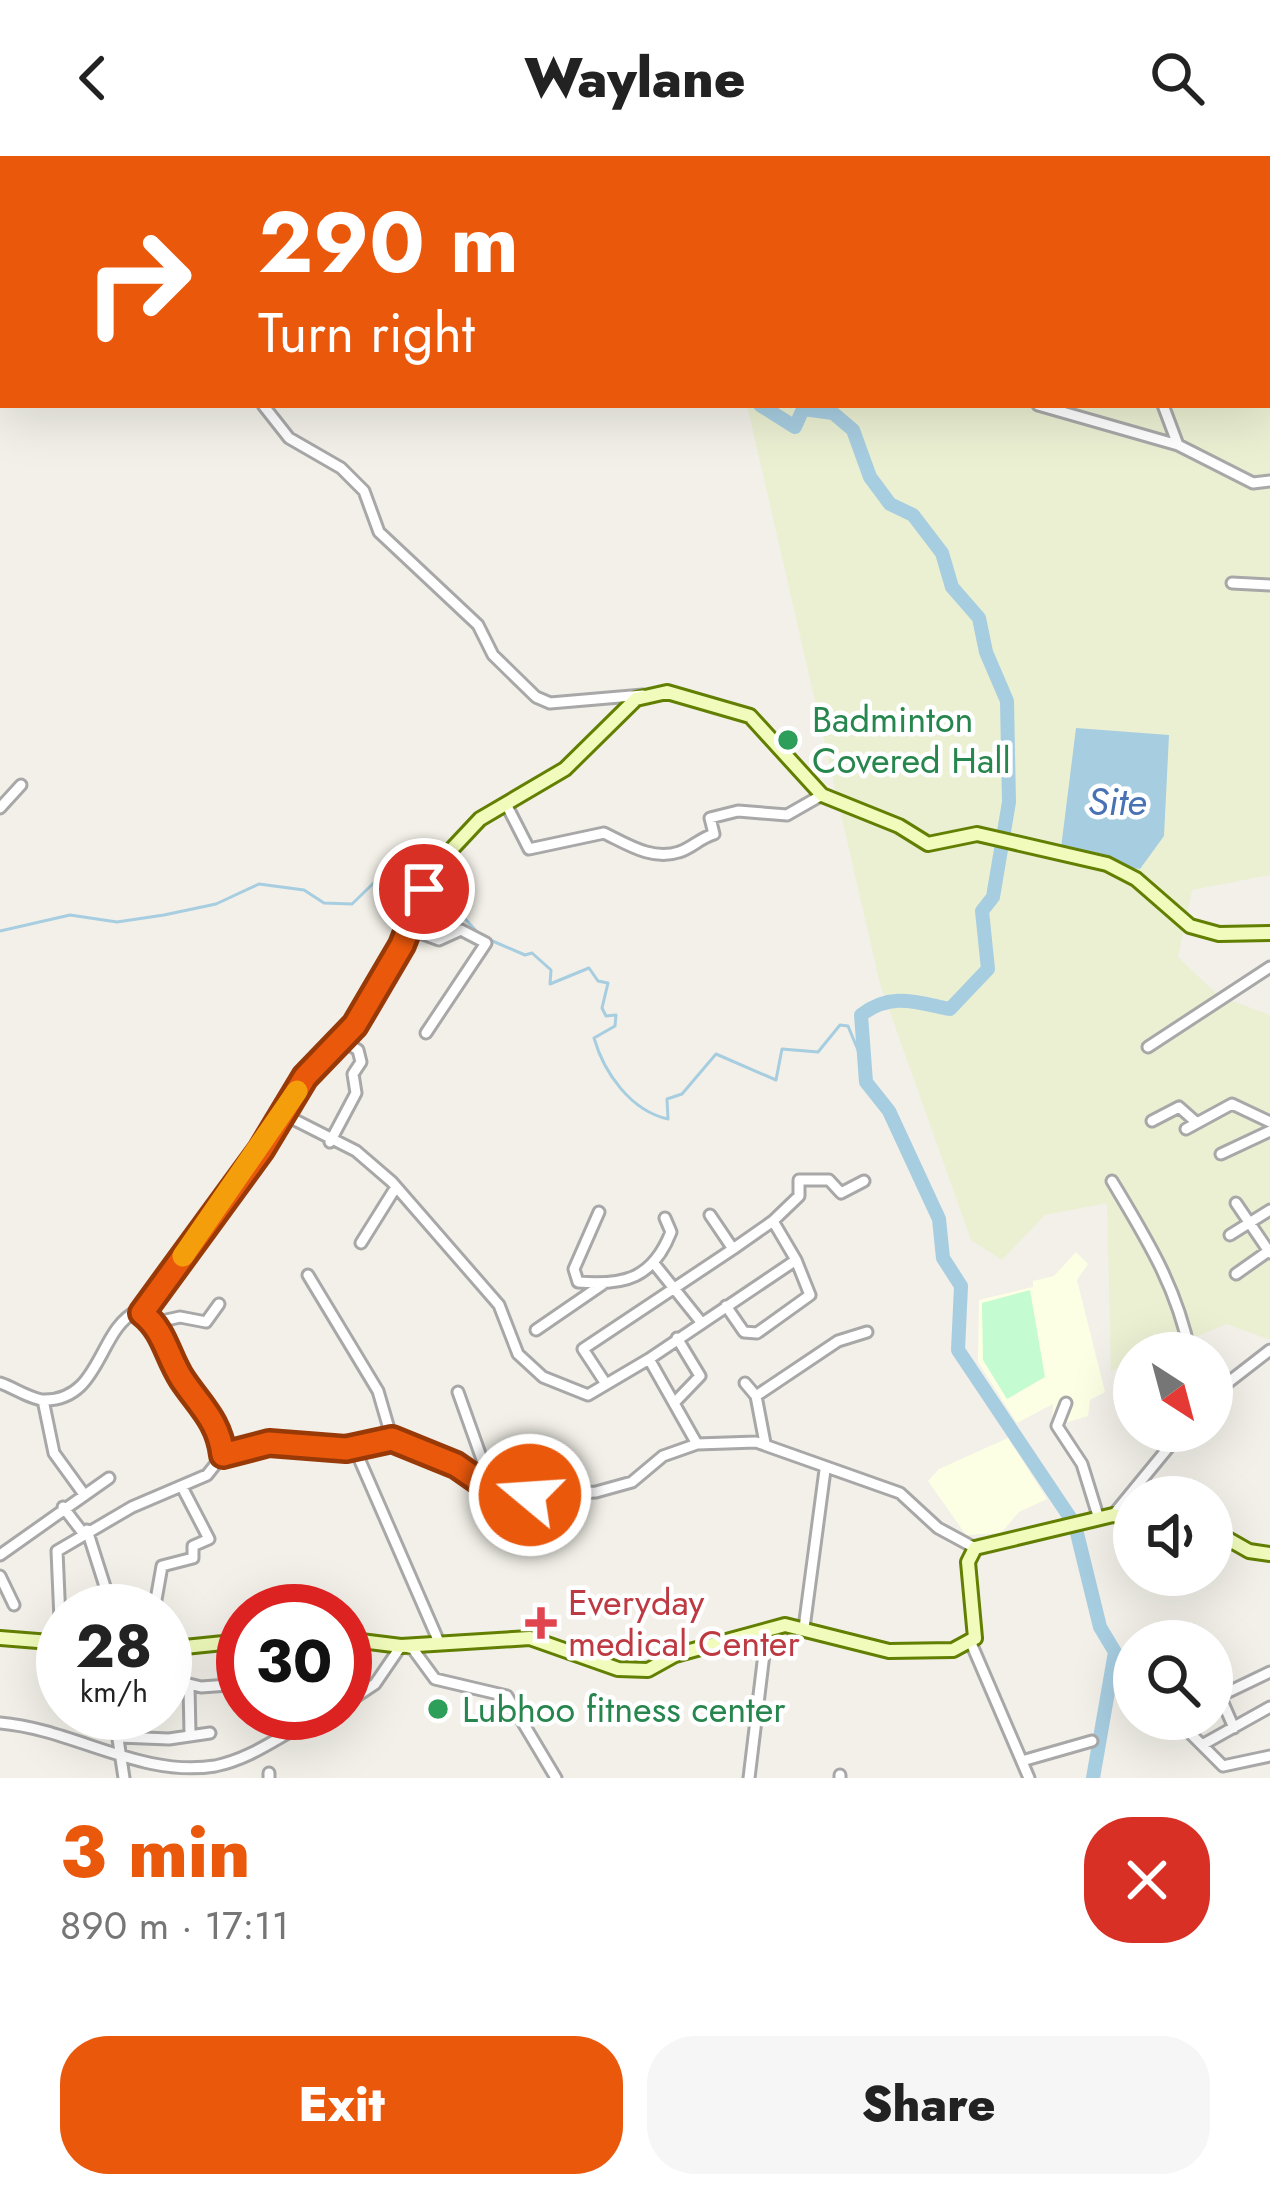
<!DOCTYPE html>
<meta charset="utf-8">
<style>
body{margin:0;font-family:Jost,sans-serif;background:#f6f6f6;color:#222;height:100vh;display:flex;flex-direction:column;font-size:45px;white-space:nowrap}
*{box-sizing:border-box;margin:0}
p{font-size:39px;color:#767676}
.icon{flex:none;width:66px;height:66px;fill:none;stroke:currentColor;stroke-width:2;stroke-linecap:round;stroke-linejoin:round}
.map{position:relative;height:1622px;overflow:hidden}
.details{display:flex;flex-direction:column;background:#fff;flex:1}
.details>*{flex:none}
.banner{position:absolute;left:0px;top:0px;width:1272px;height:252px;box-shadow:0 12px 48px #0002;background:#ea580c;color:#fff;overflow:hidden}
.needle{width:78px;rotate:144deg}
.buttons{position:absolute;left:1113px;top:1176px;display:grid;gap:24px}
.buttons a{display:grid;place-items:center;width:120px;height:120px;border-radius:50%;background:#fff;box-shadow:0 12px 48px #0002;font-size:60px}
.speed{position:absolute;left:36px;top:1428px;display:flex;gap:24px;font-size:60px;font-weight:700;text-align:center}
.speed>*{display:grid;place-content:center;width:156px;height:156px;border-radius:50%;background:#fff;box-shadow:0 12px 48px #0002;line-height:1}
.speed small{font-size:30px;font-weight:400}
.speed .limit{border:18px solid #d22;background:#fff;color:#111}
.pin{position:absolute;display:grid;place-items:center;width:102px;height:102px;color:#fff;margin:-51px;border:6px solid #fff;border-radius:50%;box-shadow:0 3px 12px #0007}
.me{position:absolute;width:132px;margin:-66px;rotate:288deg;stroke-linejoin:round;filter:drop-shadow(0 0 9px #0008)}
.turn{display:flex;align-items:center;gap:42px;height:252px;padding:0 60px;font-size:54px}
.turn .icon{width:156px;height:156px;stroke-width:2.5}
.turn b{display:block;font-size:84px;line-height:102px}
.round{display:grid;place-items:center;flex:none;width:126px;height:126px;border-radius:48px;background:#f6f6f6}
.overview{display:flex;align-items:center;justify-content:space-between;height:204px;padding:0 60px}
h1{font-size:72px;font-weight:800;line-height:90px;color:#ea580c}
.action{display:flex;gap:24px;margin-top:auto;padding:24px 60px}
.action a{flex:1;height:138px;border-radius:48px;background:#ea580c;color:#fff;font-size:48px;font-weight:800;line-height:138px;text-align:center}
.action a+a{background:#f6f6f6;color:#222}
header{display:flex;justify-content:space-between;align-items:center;height:156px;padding:0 60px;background:#fff;font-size:54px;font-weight:800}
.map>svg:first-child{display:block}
.education{fill:#fcffe4}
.farmland{fill:#ebf0d3}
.park{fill:#c5fbd0}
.water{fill:#a7cde0}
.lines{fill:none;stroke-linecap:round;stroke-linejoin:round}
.stream{stroke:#a7cde0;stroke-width:3}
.river{stroke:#a7cde0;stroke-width:14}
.street-casing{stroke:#a8a8a8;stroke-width:15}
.secondary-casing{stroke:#627f01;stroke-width:18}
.street{stroke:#fff;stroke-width:9}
.secondary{stroke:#f1fcbc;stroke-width:12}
.route-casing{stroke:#983908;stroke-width:30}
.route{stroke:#ea580c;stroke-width:21}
.slow{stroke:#f59e0b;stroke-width:21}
.leisure-dot{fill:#2e9e5b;stroke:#fff;stroke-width:4.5}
.health-dot{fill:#e0444e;stroke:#fff;stroke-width:4.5}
.labels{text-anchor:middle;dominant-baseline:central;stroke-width:9;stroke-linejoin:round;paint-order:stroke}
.leisure-label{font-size:36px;fill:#27864d;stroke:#fff;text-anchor:start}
.health-label{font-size:36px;fill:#be3a42;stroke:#fff;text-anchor:start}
.water-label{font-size:39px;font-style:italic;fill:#4972b5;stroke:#fff}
</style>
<header><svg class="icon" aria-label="back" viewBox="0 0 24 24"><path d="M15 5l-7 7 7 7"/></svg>Waylane<svg class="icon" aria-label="search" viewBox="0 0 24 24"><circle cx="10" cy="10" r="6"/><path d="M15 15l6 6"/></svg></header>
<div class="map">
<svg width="1270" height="1622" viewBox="0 0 1270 1622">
<rect width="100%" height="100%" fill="#f2f0e8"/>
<path class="education" d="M1076,1096L1088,1108L1077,1124L1105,1236L1090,1244L1088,1260L1052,1271L1053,1248L1017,1267L978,1206L979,1144L1033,1131V1125L1054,1120Z
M1008,1282L1047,1343L1019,1356L1001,1377L966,1379L928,1325L939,1313Z"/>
<path class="farmland" d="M636,0H1270V719L1192,734L1178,801L1219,840L1270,859V1184L1227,1168L1156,1197H1134V1206L1111,1215L1107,1047L1045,1059L1002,1104L971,1084L880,828L747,249H1269V3Z"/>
<path class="park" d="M1030,1134L1045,1221L1007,1243L983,1204L982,1147Z"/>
<path class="water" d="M1076,572L1169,579L1164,680L1140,713L1060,700Z"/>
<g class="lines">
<path class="stream" d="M434,729L479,778
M0,775L70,759L117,766L164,759L216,748L259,728L304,734L324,747L352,748L382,719L426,724
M488,783L525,799L532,797L551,814L550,828L589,812L598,825L608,827L602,852L606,860L616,859L615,870L594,882C604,917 631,955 668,963L667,943L682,938L716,898L776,924L782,893L818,896L840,869L848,870L863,906"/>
<path class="river" d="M679,3L680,0
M760,249L795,271L803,253L833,257L853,274L870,321L890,348L913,359L942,397L952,431L979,462L986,496L1007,545L1009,646L993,741L982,755L988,813L950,853C915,846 891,836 861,859L866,926L889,955L939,1063L943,1102L961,1130L958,1194L1075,1369L1100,1471L1115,1496L1093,1622"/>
<defs>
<path id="street" d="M84,0L89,3
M956,0L959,3
M587,3L590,0
M696,3V0
M772,3L781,0
M0,160L3,157
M263,249L289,282L341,312L364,335L379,376L478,469L493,499L536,541L550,547L643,539
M1038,249L1178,289L1253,327L1270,325
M1163,249L1178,289
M1232,427L1270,429
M506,648L529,693L604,677C627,688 652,705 679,696C692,692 700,682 714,678L710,662L738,655L787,659L822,639
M0,652L21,629
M409,773L439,784L461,774L486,787L426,877
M1148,891L1270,811
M283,958L356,995L392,1026L499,1149L518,1198L543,1221L588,1239L649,1203
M1152,965L1179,951L1197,967
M1186,973L1232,948L1270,966
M330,986L356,937L353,918L361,906L358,894L340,883
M1221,998L1270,975
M1112,1025C1146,1082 1177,1131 1190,1197
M1236,1047L1270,1097
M599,1056L574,1113L578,1126C625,1130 653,1122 671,1076L665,1062
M773,1065L799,1040V1024H829L841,1037L864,1025
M1230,1079L1270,1054
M361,1087L396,1031
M656,1110L701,1166
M1236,1118L1270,1094
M308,1119L378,1235L392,1283
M726,1150L744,1176L757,1177L810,1139L796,1104
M153,1167L180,1161L206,1166L219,1148
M536,1174L603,1128
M0,1227C13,1231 32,1244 44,1244C101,1245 98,1173 137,1155C166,1170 166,1201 183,1225C201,1251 219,1266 223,1299L269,1287L346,1293L392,1283L456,1309L489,1332L530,1339L596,1336L632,1326L663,1300L697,1288L756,1286L900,1337L938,1372L975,1392
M745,1227L756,1240L765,1287
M606,1228L583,1193L733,1093
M458,1236L484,1309L483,1327
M1212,1239L1270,1194
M756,1240L838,1185L867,1176
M43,1244L54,1297L83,1337
M676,1245L700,1220L677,1182
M1066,1247L1057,1270L1082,1308L1099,1363
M697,1288L649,1203L796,1104L773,1065L733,1093L710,1059
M354,1291L439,1486
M63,1351L83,1377
M1113,1359L1182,1275
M87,1374L109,1443L102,1445L103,1455
M0,1399L109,1322
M0,1420L14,1449
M154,1455L162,1410L193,1402V1390L209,1383L182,1331
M804,1472L825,1314
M61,1487L57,1395L132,1351L207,1319L223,1299
M971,1487L1029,1622
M165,1522L201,1531L229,1529
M189,1530L190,1578
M345,1548L375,1528L401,1490L413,1493L435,1523L507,1540L556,1622
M114,1557L124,1622
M1176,1563L1223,1610L1270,1600
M0,1567C73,1573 141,1622 215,1610C260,1601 289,1570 331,1557
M1234,1572L1220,1540L1270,1516
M119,1581L169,1583L210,1577
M1202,1589L1270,1551
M1022,1605L1092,1585
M269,1617V1622
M840,1619V1622
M749,1622L767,1473"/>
<path id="secondary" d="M142,1157L261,994L305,921L355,869L402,789L435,711L480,663L565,613L636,543L667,536L750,560L822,639L899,670L928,688L977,678L1107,708L1136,723L1190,770L1219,778L1270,777
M1212,1374L1249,1395L1270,1398
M0,1482L63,1487
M345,1483L401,1490L530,1482L618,1513L648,1514L675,1499L785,1469L889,1495L953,1494L975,1482L968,1406L975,1392L1113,1359L1134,1364
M165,1493L243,1485"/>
</defs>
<use href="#street" class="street-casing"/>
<use href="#secondary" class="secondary-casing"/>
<use href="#street" class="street"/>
<use href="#secondary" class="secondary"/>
</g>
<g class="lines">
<defs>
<path id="route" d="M424,733L402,789L355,869L305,921L261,994L142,1157C165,1175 167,1200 182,1223C200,1250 219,1265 223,1299L269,1287L346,1293L392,1283L456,1309L489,1332L530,1339"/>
</defs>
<use href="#route" class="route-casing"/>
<use href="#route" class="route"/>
<path class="slow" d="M183,1100L297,935"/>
</g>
<g class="leisure-dot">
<circle cx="788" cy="584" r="12"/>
<circle cx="438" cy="1553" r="12"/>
</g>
<path class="health-dot" d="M535 1449h12v12h12v12h-12v12h-12v-12h-12v-12h12z"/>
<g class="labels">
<g class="leisure-label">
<text x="812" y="563">Badminton<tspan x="812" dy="41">Covered Hall</tspan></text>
<text x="462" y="1553">Lubhoo fitness center</text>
</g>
<g class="health-label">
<text x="568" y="1446">Everyday<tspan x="568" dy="41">medical Center</tspan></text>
</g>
<g class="water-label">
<text x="1117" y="645">Site</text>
</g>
</g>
</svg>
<div class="buttons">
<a><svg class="needle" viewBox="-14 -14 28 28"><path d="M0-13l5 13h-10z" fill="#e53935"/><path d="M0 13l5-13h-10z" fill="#767676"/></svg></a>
<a><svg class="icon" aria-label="sound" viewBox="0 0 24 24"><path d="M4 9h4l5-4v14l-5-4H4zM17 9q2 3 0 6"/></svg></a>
<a><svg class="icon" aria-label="search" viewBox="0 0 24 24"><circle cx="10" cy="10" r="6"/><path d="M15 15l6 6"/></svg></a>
</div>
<div class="speed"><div>28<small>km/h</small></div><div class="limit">30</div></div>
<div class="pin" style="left:424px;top:733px;background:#d93025"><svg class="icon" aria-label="arrive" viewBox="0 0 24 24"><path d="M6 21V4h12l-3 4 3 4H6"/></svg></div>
<svg class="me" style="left:530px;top:1339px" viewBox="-20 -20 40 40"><circle r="17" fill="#ea580c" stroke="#fff" stroke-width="3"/><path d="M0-11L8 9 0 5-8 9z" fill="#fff"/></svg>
<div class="banner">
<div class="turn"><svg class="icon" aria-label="right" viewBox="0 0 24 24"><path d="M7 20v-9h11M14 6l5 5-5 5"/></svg><div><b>290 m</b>Turn right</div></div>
</div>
</div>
<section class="details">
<div class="overview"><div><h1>3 min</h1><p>890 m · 17:11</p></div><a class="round" style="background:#d93025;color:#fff"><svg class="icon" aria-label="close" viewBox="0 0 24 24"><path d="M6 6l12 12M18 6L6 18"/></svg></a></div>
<div class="action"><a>Exit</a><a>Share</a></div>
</section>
